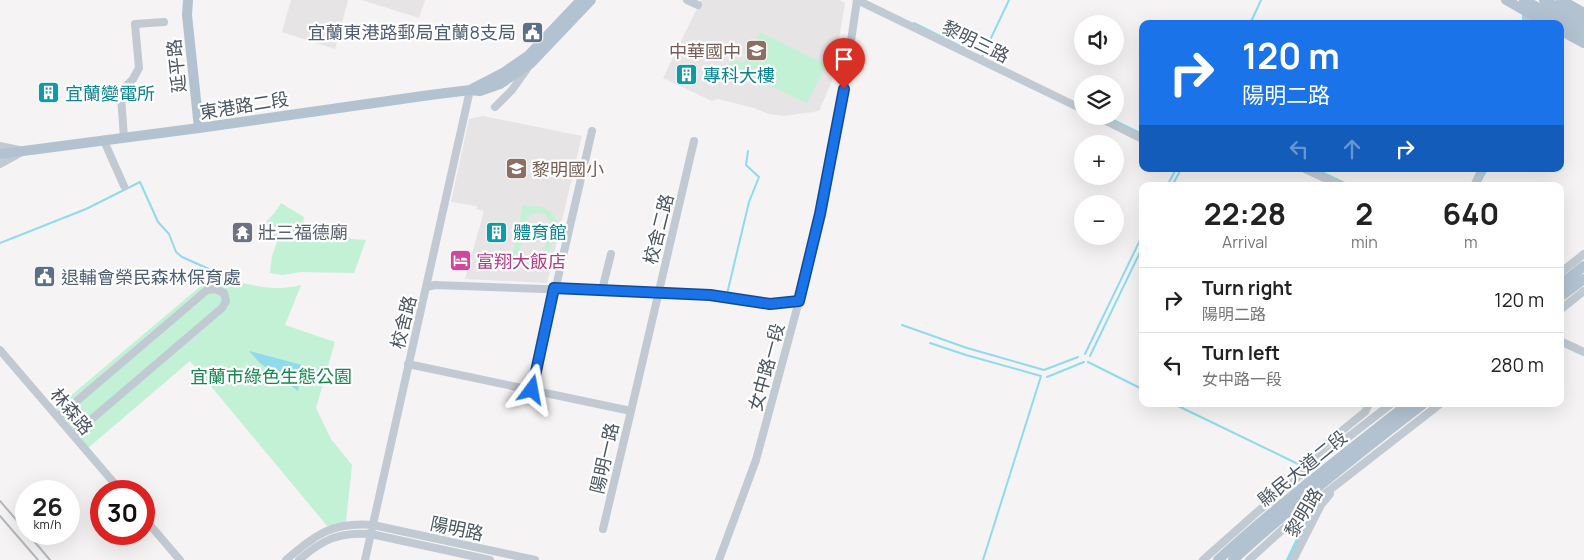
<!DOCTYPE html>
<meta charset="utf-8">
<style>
body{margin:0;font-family:Manrope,"Noto Sans TC",sans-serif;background:#f2f2f2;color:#222;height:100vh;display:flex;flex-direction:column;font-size:19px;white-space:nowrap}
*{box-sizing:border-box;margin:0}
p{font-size:16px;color:#767676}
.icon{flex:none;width:28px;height:28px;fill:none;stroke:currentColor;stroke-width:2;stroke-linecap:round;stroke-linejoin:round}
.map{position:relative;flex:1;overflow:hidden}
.side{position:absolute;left:1139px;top:182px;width:425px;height:225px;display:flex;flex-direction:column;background:#fff;border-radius:10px;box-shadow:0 5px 20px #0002}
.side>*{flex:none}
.top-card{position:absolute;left:1139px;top:20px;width:425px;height:152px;border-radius:10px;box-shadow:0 5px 20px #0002;background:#1a73e8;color:#fff;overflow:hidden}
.tools{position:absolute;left:1074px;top:15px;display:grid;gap:10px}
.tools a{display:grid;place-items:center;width:50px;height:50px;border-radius:50%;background:#fff;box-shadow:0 5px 20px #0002;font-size:25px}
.speed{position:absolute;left:15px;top:480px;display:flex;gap:10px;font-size:25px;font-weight:700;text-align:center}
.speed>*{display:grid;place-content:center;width:65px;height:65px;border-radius:50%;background:#fff;box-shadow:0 5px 20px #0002;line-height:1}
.speed small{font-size:12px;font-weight:400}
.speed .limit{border:8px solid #d22;background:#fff;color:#111}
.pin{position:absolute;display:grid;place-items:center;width:42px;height:42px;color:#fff;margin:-51px -21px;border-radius:50% 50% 50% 0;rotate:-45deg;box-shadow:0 0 5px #0007}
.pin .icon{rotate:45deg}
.me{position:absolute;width:55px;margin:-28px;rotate:13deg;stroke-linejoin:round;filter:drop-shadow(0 0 4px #0008)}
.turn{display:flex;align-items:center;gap:18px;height:105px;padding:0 20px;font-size:22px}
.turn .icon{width:65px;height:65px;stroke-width:2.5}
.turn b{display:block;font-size:35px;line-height:42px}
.lanes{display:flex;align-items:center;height:48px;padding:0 20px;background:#0003;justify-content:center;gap:25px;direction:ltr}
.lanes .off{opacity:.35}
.eta{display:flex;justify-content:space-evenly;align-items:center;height:85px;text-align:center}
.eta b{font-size:30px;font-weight:700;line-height:35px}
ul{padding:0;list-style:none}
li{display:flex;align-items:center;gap:15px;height:65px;padding:0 20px;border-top:1px solid #e0e0e0}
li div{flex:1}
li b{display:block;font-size:19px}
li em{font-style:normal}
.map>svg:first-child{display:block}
.education{fill:#e6e4e5}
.green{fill:#c3f1d5;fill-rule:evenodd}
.water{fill:#90daee}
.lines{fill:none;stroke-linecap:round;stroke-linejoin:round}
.stream{stroke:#90daee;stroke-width:2}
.canal{stroke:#90daee;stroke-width:6}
.minor{stroke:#c1cad2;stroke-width:8}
.major{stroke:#b3c2d1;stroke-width:10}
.rail{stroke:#b5b8bd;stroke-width:2}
.route-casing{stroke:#114b97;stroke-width:12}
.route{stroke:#1a73e8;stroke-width:9}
.labels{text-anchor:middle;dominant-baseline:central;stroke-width:4.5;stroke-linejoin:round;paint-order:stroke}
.service-label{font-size:18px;fill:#4e5e75;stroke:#fff;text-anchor:end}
.street-label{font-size:18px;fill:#4a5661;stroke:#fff}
.education-label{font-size:18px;fill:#785e54;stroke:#fff;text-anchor:end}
.culture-label{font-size:18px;fill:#0d838f;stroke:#fff;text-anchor:start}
.worship-label{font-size:18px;fill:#5b616d;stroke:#fff;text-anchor:start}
.hotel-label{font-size:18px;fill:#b23c85;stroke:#fff;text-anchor:start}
.park-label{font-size:18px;fill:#17864f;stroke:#fff}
</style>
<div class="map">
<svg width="1584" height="560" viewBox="0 0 1584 560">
<rect width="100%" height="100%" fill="#f5f3f3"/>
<path class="education" d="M291,0H348L335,49L282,32Z
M362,0H425L419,18Z
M701,0H839L845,3L832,81L819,111L784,116L769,114L754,108L718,99L712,101L663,78Z
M483,116L582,136L547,283L465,279L484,211L476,209L477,206L451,202L469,119Z"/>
<path class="green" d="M760,32L826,65L807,103L728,66L732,58L744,63Z
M281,203L304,217L303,221C310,226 314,225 322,227C333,230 332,235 346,234L351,239L366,240L354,273L301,272L283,275L270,273L272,256L277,242L262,234L261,228C268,219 276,213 281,203Z
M523,205H529V208L533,206C545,206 552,211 557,221L547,261C534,272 520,270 513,253ZM537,212L544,214L551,222L543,257C534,265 524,263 519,251L528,217Z
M215,274C245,284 269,293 301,285L285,325L335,342L316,408L331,439L352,465L346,522L328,527L190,361L88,448L55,409Z"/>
<path class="water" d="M249,351L302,365L298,391L260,363Z"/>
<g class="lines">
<path class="stream" d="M1523,14V24
M913,24L914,23L964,48
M1250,24L1261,0
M1531,24V17
M982,57L1009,0
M1105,116L1142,134
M1278,169L1303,171
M1315,169L1351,186
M1167,186L1176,169
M1172,186L1181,169
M1478,186L1487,169
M0,243L86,209L140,182L158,222L169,234L176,252L182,257L234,280
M727,294L749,202L759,177L746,165L748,151
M902,325L967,348L1044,370L1078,357
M930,343L966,355L1041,376L983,560
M1085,354L1142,236
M1090,356L1142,248
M1088,362L1142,389
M1047,377L1084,362
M1174,404L1300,465
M1373,406V404"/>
<path class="canal" d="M1289,560L1310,517"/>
<path class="minor" d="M687,0L698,5
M857,0L1082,109
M1527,24V7
M495,107L512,90L529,66
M1096,116L1142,139
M124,138L121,96L125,87L133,79L139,68L135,24L164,22
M104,141L124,186
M0,146L19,150
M0,164L20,153
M1305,169L1342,186
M1474,186L1482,169
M1560,273L1584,254
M427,287L435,285L710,295L770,304L799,301
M602,290L611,254
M1560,310L1584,291
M1560,341L1584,352
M0,350L121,491
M408,364L631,411L603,529
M532,390L592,131
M631,411L694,141
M58,417L207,290L215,289L224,293L226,301L222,308L73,435
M1313,463L1323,446L1365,412L1369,404
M144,518L180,560
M286,560C316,534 332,522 373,525L535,560
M299,560C323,539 339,532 371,534L490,560
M365,560L470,90
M719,560L756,460L813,249L844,89L857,0
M1203,560L1256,513L1311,466L1391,404
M1249,560L1304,510L1440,404
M1293,560L1321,505L1330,494"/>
<path class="major" d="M188,0L187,15L199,128
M1506,0L1549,24
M1524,0L1584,33
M1544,0L1584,22
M1561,0L1584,13
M1560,30L1584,43
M470,90L503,73L529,55L581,0
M0,154L199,128L430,95L470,90L480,91L500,84L531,63L591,0
M1560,285L1584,266
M1560,297L1584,279
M1218,560C1278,505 1344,454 1408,404
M1233,560C1293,505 1358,454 1423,404"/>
<path class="rail" d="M0,501L26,531
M0,516L38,560
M28,534L50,560"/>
</g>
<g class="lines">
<defs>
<path id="route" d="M532,390L554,288L710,295L770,304L799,301L820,214L844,89"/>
</defs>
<use href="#route" class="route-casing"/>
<use href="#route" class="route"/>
</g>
<defs>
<symbol id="civic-square" viewBox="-11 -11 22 22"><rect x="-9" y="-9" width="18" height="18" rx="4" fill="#5c6f8a" stroke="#fff"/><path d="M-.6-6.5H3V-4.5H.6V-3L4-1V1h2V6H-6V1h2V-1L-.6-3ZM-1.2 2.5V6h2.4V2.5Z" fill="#fff"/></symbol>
<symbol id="school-square" viewBox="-11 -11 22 22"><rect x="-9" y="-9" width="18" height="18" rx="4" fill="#8d6e63" stroke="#fff"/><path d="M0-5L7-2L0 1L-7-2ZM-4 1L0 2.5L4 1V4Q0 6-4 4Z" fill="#fff"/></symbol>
<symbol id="building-square" viewBox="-11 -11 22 22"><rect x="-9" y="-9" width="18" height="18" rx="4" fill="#0f9aa8" stroke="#fff"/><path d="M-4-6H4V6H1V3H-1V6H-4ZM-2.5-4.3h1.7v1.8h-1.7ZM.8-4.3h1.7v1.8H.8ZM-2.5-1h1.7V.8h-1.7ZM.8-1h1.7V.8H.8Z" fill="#fff"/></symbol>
<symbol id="temple-square" viewBox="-11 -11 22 22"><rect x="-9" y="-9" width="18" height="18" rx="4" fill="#6b7280" stroke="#fff"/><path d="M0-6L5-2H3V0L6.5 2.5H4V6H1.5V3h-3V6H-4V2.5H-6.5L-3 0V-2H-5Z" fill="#fff"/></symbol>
<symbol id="hotel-square" viewBox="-11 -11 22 22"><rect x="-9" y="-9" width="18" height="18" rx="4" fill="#d1479c" stroke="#fff"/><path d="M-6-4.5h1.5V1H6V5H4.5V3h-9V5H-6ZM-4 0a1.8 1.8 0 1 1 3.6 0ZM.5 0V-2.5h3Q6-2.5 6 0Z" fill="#fff"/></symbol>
</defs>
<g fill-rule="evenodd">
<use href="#civic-square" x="520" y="20" width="25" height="25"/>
<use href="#school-square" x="744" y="38" width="25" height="25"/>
<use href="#building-square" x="674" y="62" width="25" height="25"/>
<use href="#building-square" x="36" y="80" width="25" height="25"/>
<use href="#school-square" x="504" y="156" width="25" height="25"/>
<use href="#temple-square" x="230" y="220" width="25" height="25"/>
<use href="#building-square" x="484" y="220" width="25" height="25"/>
<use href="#hotel-square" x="448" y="248" width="25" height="25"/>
<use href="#civic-square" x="32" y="264" width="25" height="25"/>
</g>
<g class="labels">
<g class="service-label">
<text x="516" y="32">宜蘭東港路郵局宜蘭8支局</text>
<text x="61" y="277" text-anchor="start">退輔會榮民森林保育處</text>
</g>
<g class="street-label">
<text transform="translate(976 41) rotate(26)">黎明三路</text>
<text transform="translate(176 66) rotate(-96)">延平路</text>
<text transform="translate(244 105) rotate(-9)">東港路二段</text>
<text transform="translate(658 229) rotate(-76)">校舍二路</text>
<text transform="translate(403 322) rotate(-76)">校舍路</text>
<text transform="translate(766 367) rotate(-75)">女中路一段</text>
<text transform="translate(72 411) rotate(50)">林森路</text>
<text transform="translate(604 458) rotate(-77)">陽明一路</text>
<text transform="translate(1302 468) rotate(-39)">縣民大道二段</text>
<text transform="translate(1303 512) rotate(-59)">黎明路</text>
<text transform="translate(457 528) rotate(12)">陽明路</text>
</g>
<g class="education-label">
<text x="741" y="51">中華國中</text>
<text x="532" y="169" text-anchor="start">黎明國小</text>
</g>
<g class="culture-label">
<text x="703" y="75">專科大樓</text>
<text x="65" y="93">宜蘭變電所</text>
<text x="513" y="232">體育館</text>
</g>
<g class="worship-label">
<text x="258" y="232">壯三福德廟</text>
</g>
<g class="hotel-label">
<text x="476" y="261">富翔大飯店</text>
</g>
<g class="park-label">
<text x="271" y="376">宜蘭市綠色生態公園</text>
</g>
</g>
</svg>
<div class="tools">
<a><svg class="icon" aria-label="sound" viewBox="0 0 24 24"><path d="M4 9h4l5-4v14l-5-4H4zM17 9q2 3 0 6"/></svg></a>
<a><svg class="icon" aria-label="layers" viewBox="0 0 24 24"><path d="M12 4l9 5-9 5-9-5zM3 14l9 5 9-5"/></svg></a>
<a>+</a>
<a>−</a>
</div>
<div class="speed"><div>26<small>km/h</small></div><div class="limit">30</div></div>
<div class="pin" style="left:844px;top:89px;background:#d93025"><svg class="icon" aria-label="arrive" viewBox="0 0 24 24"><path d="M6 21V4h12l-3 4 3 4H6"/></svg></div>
<svg class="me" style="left:532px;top:390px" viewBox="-20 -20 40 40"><path d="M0-17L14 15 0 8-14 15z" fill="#1a73e8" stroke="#fff" stroke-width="4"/></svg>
<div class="top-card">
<div class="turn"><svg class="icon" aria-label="right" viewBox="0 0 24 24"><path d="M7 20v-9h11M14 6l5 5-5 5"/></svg><div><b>120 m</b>陽明二路</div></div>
<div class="lanes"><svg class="icon off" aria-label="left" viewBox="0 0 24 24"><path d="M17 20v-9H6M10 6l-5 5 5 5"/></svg><svg class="icon off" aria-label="ahead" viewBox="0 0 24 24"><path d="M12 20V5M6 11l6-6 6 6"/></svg><svg class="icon" aria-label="right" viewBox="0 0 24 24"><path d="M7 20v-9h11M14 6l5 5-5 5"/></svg></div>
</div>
<section class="side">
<div class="eta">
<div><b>22:28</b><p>Arrival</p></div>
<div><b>2</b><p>min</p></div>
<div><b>640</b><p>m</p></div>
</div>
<ul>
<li><svg class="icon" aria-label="right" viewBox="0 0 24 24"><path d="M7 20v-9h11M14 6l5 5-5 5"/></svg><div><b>Turn right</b><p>陽明二路</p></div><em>120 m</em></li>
<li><svg class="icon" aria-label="left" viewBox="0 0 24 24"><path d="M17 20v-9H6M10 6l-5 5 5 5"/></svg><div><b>Turn left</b><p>女中路一段</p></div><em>280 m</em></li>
</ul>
</section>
</div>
